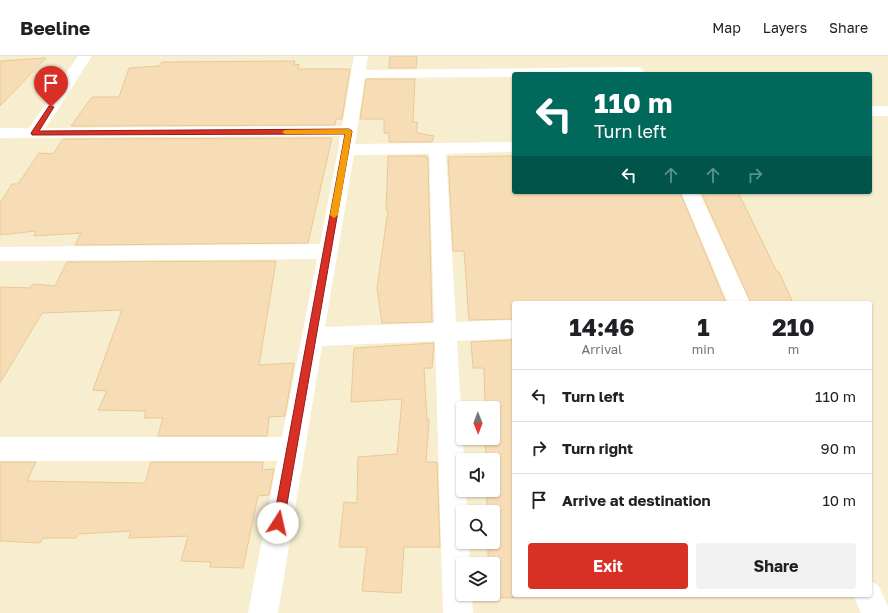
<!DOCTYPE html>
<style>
body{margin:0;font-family:"Golos Text",sans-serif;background:#f2f2f2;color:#202124;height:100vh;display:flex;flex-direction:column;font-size:15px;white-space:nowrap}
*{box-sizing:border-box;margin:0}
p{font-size:13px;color:#757577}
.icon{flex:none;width:22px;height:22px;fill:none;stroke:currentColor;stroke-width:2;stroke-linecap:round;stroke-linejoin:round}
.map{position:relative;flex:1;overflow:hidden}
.side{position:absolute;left:512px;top:245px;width:360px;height:296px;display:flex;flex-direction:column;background:#fff;border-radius:4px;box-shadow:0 1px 3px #0004}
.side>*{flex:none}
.top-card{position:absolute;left:512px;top:16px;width:360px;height:122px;border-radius:4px;box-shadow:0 1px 3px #0004;background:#00695c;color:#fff;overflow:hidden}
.needle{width:26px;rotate:179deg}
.fabs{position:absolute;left:456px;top:345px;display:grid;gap:8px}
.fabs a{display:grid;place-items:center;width:44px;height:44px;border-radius:4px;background:#fff;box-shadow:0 1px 3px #0004;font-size:20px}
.pin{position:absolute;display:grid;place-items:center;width:34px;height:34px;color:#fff;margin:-41px -17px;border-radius:50% 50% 50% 0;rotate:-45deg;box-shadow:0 0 4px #0007}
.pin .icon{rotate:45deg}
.me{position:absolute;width:44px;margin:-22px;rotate:10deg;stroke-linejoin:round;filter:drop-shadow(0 0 3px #0008)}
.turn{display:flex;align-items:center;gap:14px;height:84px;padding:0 16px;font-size:18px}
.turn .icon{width:52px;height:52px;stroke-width:2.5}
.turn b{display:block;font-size:28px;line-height:34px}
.lanes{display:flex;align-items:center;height:38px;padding:0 16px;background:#0003;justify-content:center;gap:20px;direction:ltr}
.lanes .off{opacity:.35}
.eta{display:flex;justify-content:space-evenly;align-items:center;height:68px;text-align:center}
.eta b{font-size:24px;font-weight:700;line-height:28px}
.cta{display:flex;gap:8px;margin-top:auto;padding:8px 16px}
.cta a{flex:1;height:46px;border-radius:4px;background:#d93025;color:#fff;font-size:16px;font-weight:700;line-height:46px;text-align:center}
.cta a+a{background:#f2f2f2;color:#202124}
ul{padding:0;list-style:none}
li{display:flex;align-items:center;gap:12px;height:52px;padding:0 16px;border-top:1px solid #e0e0e0}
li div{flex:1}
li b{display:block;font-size:15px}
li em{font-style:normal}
header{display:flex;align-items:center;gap:24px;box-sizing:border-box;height:56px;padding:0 20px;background:#fff;border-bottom:1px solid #e0e0e0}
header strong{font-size:19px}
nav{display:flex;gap:22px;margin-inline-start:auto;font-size:14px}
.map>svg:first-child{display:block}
.residential{fill:#f7edcf;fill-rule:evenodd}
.building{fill:#f7ddb6;stroke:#ebc895}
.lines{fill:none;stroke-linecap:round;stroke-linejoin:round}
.minor{fill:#fff;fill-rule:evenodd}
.route{fill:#d93025;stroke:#8d1f18}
.slow{fill:#f59e0b}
</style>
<header>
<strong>Beeline</strong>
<nav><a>Map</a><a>Layers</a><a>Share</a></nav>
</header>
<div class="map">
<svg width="888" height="557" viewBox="0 0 888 557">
<rect width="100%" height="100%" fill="#fff9e2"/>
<path class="residential" d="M0,0H888V557H0ZM514,18H870V136H514ZM514,247H870V539H514ZM463,352H493V382H463ZM463,404H493V434H463ZM463,456H493V486H463ZM463,508H493V538H463Z"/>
<path class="building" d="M390,0H417L416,12H389Z
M46,2L0,50V5Z
M295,5L294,9L299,8L298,13H350L342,63H336L335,69L71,70L92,41H119L129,12L159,10L162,6Z
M366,23H415L413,66H417V77L434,80L432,86H389V77H384V63H360Z
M332,82L308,187L75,189L81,177L34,180L36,175L0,179V147L12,128H18L39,97L53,98L63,83Z
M388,100H427L426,102H428L432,266L382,267L377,232L388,154H386Z
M514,100V136H680L726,247H514V263L469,264L464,195H453L448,101Z
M701,136H738L777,216H779L793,247H751Z
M276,205L259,309L294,307L285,360L269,361L267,380H158L163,362H144L146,355L98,354L107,335L93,334L122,254L42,257L0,327V231L30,232L33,228L55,230L67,206Z
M514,284V542L489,541V538H493V508H488V486H493V456H487V434H493V404H486L485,382H493V352H485L484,312H473L471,286Z
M434,287L432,312H424L427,363H429L426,406H437L440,491H404L401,537L362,535L367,491H339L344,446L357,447L358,401L397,398L402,343L351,346L354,292Z
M0,406H36L27,425L145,427L151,406H263L262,414L274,413L269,439L258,440L243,512L210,511L211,506L181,505L188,480L129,482L131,475L78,478L76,482H43L40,487L0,485Z"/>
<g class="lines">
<path class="minor" d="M78,0H92L46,72L342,70L354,0H368L366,14L637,11L642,12L644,15L642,18H514V21L365,22L355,88L514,86V96L446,98L456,266L514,264V282L457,285L464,404L463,434H466L467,456H463V486H469L470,508H463V538H472L473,557H443L435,285L322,290L278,557H248L277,405H0V381H282L317,203L0,205V191L320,188L338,94L340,80L0,82V72H29ZM429,98L434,267L325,271L354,99Z
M870,50H888V60H870Z
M681,136H699L750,247H728Z
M870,525L878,529L888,550V557H861L853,539H870Z"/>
</g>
<path class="route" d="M49,50L54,51L39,75L349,73L352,75L283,471L278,473L274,471L273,467L345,78L32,79L31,77Z"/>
<path class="slow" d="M349,73L352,75L338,159L334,162L330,159L345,78H285L282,76L285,74Z"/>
</svg>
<div class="fabs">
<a><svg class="needle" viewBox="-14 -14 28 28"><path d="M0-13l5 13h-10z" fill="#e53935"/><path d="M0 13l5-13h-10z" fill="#757577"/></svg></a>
<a><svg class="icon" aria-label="sound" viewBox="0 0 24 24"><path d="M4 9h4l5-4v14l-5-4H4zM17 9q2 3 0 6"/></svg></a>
<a><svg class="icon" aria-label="search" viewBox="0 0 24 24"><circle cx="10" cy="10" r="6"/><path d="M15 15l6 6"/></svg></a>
<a><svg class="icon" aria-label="layers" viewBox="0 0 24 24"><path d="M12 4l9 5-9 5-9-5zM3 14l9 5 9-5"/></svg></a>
</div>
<div class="pin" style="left:51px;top:51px;background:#d93025"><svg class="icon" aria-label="arrive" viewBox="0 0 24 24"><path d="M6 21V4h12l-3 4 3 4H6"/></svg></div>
<svg class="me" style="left:278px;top:467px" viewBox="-20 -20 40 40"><circle r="19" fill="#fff"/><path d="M0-13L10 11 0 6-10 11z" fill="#d93025"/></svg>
<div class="top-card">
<div class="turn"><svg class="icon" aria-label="left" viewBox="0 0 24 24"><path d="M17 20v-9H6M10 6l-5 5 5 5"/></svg><div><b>110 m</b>Turn left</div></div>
<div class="lanes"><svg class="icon" aria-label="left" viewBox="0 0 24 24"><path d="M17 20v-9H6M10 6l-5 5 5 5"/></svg><svg class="icon off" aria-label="ahead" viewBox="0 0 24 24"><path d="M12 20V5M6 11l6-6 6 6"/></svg><svg class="icon off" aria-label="ahead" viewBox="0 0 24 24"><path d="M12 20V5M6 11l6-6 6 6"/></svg><svg class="icon off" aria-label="right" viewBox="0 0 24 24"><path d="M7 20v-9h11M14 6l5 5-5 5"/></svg></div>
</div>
<section class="side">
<div class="eta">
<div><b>14:46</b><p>Arrival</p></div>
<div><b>1</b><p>min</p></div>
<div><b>210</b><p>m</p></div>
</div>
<ul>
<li><svg class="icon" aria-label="left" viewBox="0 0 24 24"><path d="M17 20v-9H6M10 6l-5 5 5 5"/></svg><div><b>Turn left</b></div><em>110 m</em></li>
<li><svg class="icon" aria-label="right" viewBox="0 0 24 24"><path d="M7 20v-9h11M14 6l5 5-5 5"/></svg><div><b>Turn right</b></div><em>90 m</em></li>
<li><svg class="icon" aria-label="arrive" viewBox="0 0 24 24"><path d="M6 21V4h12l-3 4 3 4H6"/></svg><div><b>Arrive at destination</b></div><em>10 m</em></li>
</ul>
<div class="cta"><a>Exit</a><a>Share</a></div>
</section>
</div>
